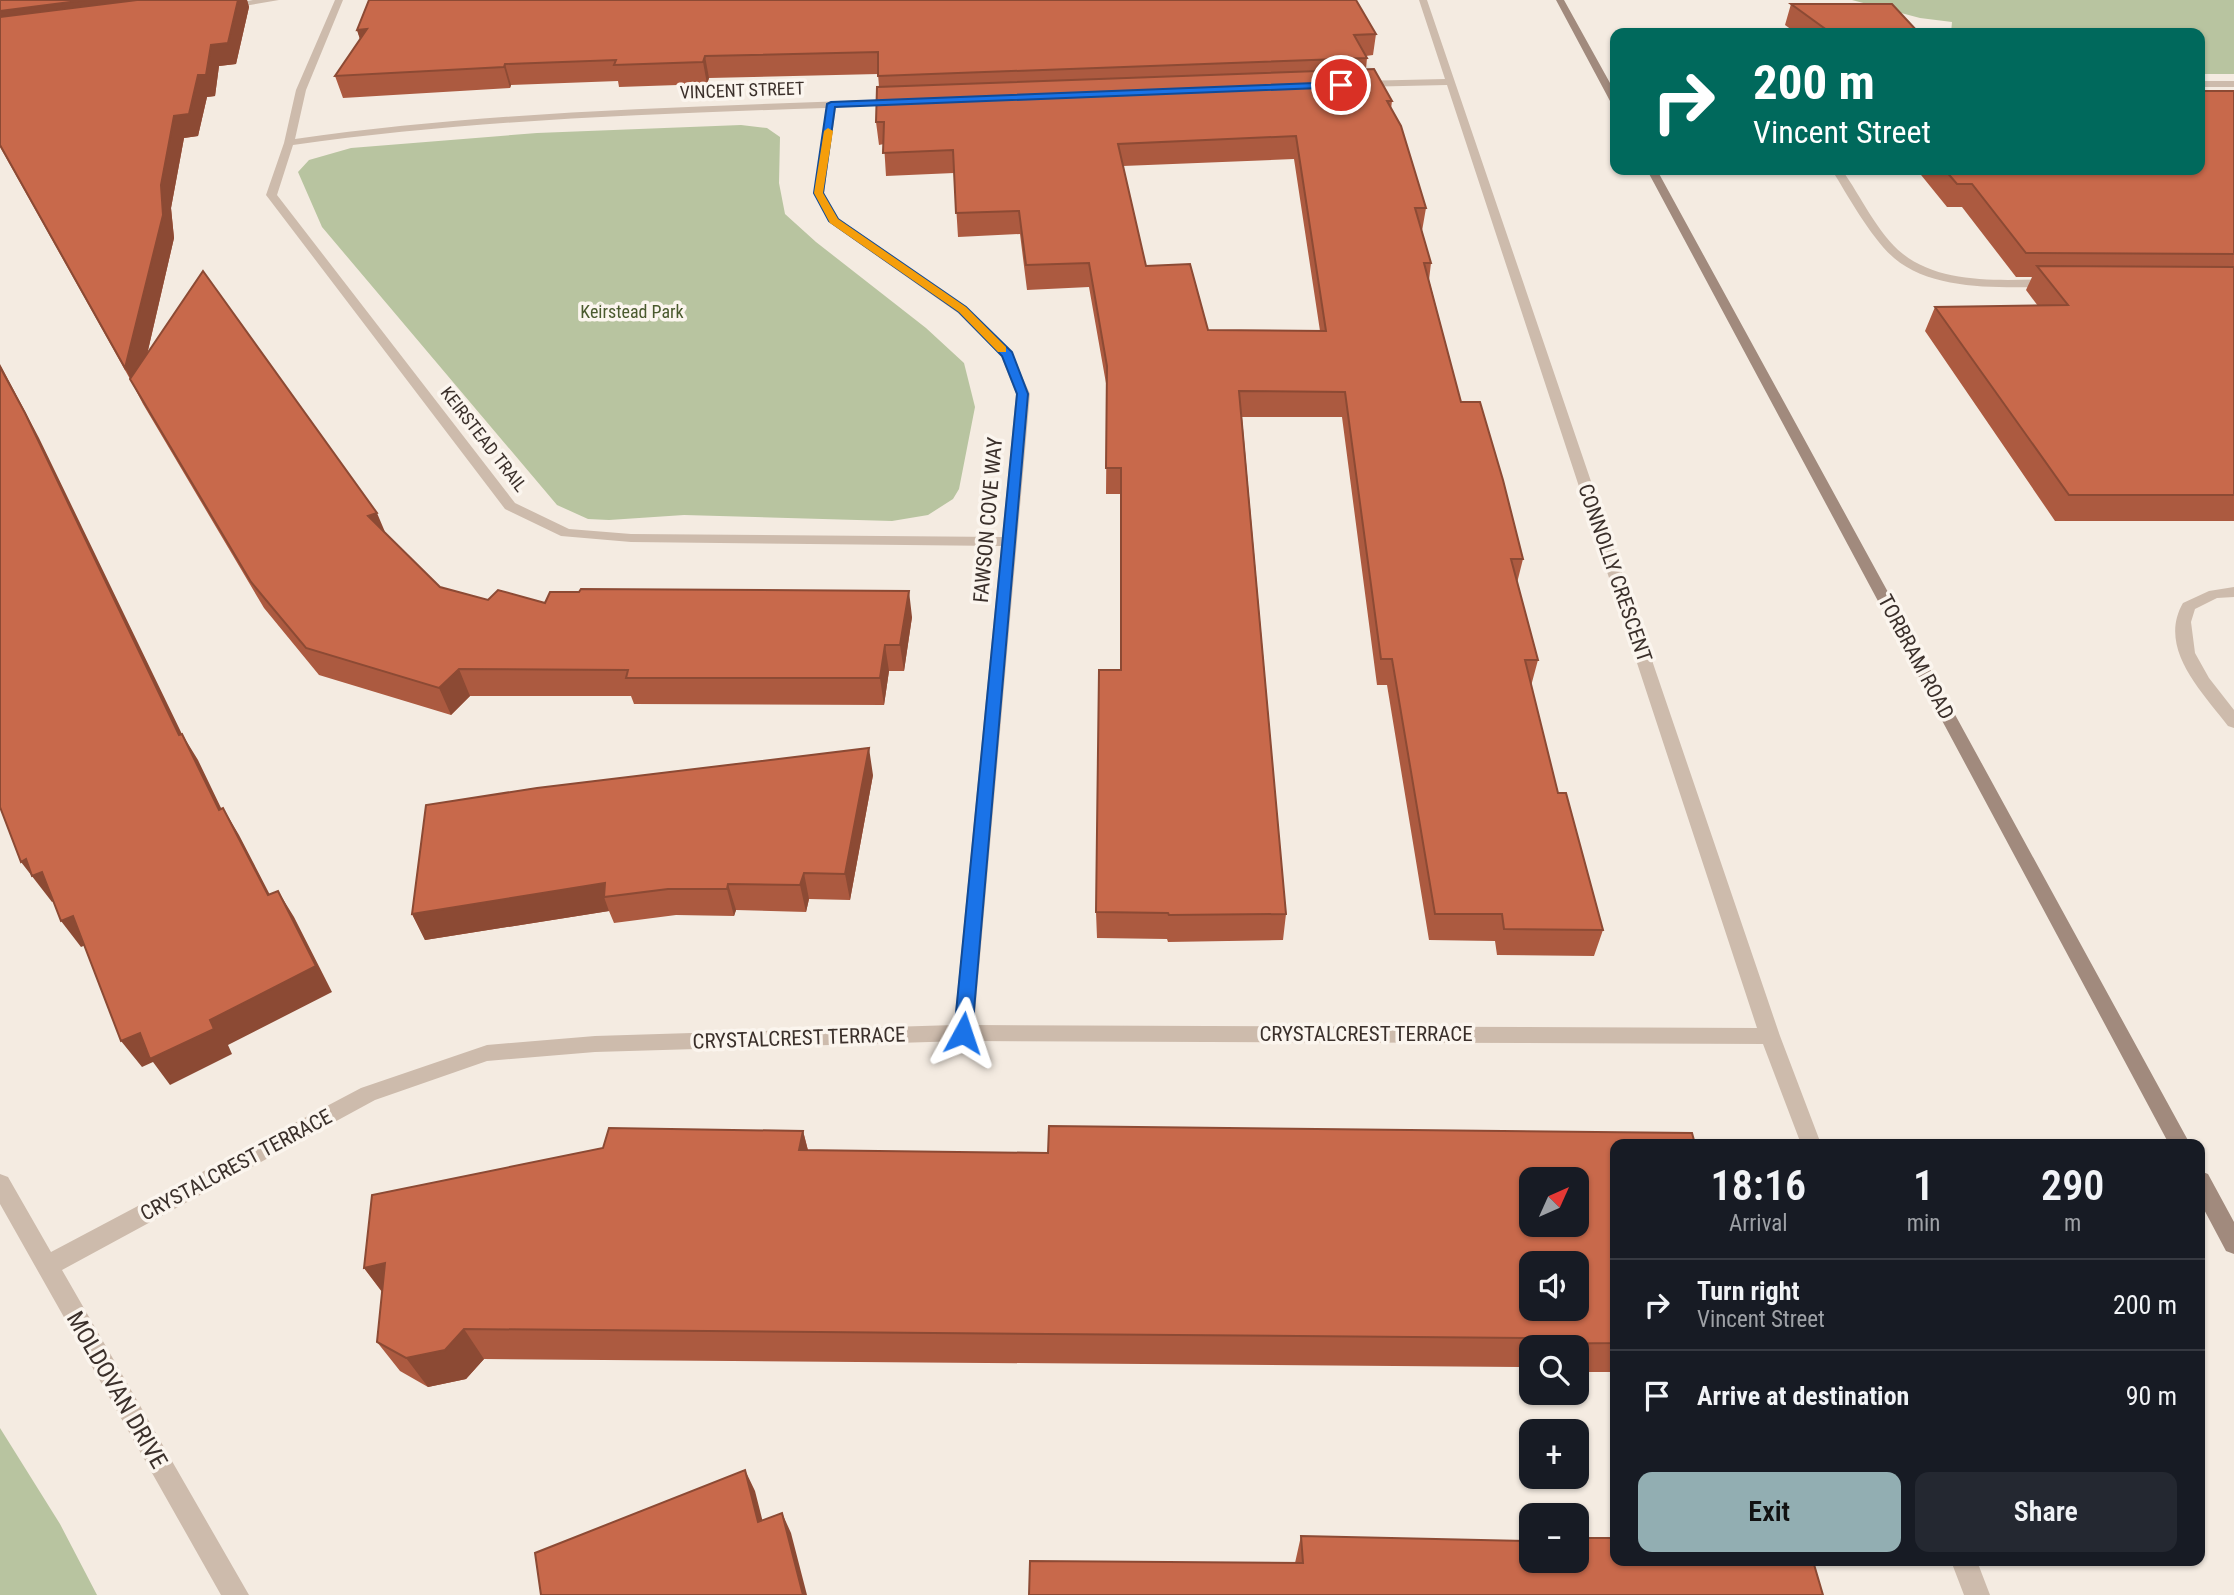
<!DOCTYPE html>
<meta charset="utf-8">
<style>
body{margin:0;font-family:"Roboto Condensed",sans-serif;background:#242831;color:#f1f3f6;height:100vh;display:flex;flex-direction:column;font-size:26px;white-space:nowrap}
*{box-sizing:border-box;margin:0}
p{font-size:23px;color:#9ea1a6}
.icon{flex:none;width:38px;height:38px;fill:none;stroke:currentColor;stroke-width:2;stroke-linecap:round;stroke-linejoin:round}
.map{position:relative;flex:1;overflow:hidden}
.side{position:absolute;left:1610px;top:1139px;width:595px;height:427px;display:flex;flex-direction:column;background:#171b24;border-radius:14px;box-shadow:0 2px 5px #0004}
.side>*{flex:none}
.hud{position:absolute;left:1610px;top:28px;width:595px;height:147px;border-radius:14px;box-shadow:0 2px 5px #0004;background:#00695c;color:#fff;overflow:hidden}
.needle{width:46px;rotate:45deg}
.buttons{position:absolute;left:1519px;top:1167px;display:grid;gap:14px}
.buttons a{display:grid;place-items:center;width:70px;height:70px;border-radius:14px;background:#171b24;box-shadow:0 2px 5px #0004;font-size:35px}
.pin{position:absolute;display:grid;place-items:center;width:60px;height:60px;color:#fff;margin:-30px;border:4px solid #fff;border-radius:50%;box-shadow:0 2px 7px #0007}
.me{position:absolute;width:77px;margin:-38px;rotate:5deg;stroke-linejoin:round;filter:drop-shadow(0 0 5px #0008)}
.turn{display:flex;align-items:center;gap:24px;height:147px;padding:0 28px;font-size:32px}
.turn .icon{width:91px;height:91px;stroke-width:2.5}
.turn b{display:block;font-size:49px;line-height:60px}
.eta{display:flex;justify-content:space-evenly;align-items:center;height:119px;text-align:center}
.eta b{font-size:42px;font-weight:600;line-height:49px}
.action{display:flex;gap:14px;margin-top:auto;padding:14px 28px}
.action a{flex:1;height:80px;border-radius:14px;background:#92aeb2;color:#111;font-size:28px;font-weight:600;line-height:80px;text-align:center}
.action a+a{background:#242831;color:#f1f3f6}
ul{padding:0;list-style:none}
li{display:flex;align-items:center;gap:21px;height:91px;padding:0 28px;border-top:2px solid #363941}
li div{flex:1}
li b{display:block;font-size:26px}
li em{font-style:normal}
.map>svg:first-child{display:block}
.green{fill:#b8c4a0}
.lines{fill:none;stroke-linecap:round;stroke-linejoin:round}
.street{fill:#cdbbac;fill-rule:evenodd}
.secondary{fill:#a18a7d;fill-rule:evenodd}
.wall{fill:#ac5a40;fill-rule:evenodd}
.shaded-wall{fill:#8c4a34}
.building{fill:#c8694b;stroke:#8c4a34;stroke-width:2;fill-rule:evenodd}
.route{fill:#1a73e8;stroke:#114b97;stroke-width:2}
.slow{fill:#f59e0b}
.labels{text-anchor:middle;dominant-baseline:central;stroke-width:7;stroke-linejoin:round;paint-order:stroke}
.far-street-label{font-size:18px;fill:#3b302b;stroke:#fbf5ee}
.far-park-label{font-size:18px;fill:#4a5a2e;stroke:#fbf5ee}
.street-label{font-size:21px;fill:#3b302b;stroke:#fbf5ee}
.near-street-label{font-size:24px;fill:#3b302b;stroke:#fbf5ee}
</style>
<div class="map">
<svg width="2234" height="1595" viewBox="0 0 2234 1595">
<rect width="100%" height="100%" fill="#f4ebe1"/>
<path class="green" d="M1852,0H2234V74H2200V33H1951L1952,22L1920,18Z
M741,125L767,128L780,137L779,183L785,214L816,242L926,328L964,363L975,407L959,489L953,499L928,515L892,521L684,515L609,520L588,519L557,505L322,227L298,172L309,160L351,148L537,133Z
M0,1428L60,1524L97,1595H0Z"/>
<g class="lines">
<path class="street" d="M253,0H279L226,9L222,6Z
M335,0H343L306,90L295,139C496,110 698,107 901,99L906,102L901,105L836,107L824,193L839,219L966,307L1011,352L1030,394L974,1025L1757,1028L1447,85L1359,87L1354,84L1359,81L1445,79L1419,0H1427L1780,1036L1821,1144H1801L1763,1044L963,1041L595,1052L487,1061L375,1100L62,1270L249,1595H221L0,1204V1174L8,1177L51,1252L361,1088L487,1045L595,1036L954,1025L1001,546L631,542L561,536L505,509L266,195L284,143L296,90ZM826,108L814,193L830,223L958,313L1001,356L1016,394L1002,537L631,534L569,529L515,503L277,195L293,145C470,120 647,114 826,108Z
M2200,81H2234V87H2200Z
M1832,170H1842C1861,196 1877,233 1903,254C1942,285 2004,280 2051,279L2057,283L2051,287C2002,287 1934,292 1894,258C1871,238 1848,196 1832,170Z
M2234,587V597L2217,598L2195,609L2191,622L2195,653L2209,678L2234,710V728L2228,726C2202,692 2157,648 2183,603L2209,591Z
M1951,1561H1977L1990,1595H1964Z"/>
<path class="secondary" d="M1556,0H1564L1615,92V104L1610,101Z
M1647,170H1657L2190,1144H2169Z
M2200,1171L2208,1174L2234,1222V1254L2226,1251L2200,1202Z"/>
</g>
<path class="wall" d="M0,0H247L249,7L236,64L219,66L215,96L207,97L198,136L184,138L171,208L174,238L147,355L385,533L440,587L488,600L912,617L904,671H889L884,705L634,704L631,696H470L451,715L319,675L264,608L143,404L130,379L0,147Z
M1791,4L1919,33H1796L1785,25Z
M357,30L1376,34L1373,55L1366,56L1367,58L1366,69L1392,101L1391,109L1426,208L1422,231L1431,263L1429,280L1461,402L1523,559L1517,583L1538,660L1531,686L1558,793L1603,930L1594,956L1497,955L1495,941L1429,940L1387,685H1377L1342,417H1242L1286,914L1283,940L1168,942L1167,939L1097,938L1096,912L1121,670V494H1106L1107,389L1089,287L1027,290L1020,234L958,237L954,173L886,176L884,144L879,145L876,122L879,87L878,74L709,78L707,84L619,87L618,81L511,85L510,88L343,98L335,76L360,39ZM1294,159L1320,331L1208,330L1146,266L1123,166Z
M2234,91V521H2055L1925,331L1935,307L2038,306L2026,290L2032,277H2016L1962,207H1947L1917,170H2200Z
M873,775L850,900L809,899L806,912L736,910L734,916L676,915L614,923L609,911L425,940L412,914Z
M803,1131L808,1150L1048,1153L1615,1144V1372H1577V1348H1531V1373H1520L1519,1367L484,1359L466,1379L428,1387L400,1371L377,1342L382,1292L364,1268Z
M1301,1536L1615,1561L1295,1563Z"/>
<path class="shaded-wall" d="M86,0H233L0,22V11Z
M238,0H247L249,7L236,64L219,66L215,96L207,97L198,136L184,138L171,208L174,238L138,393L125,368L174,116L198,75L211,45Z
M367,29L364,51L357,30Z
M705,56L709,78L707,84L703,62Z
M505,64L511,85L510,88L504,67Z
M0,364L39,438L195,761L179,735L0,367Z
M377,513L388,539L368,516Z
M909,591L912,617L904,671L900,645Z
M885,645L889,671L884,705L880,678Z
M459,669L470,696L451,715L439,688Z
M182,734L198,760L235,837L219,810Z
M869,748L873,775L850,900L845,874Z
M223,808L239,835L284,922L268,895Z
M26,859L42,872L62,898L52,902L21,862Z
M804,873L809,899L806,912L800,885Z
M605,883L604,897L609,911L425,940L412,914Z
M728,884L736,910L734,916L727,889Z
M278,891L294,917L332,992L228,1045L232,1054L170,1085L153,1062L142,1067L121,1041L140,1033L210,1020Z
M73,916L93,942L81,947L61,921Z
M803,1131L811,1163L799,1150Z
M385,1263L387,1298L364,1268Z
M464,1329L484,1359L466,1379L428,1387L406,1358Z
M745,1470L755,1491L768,1542L758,1522Z
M782,1513L791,1533L807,1595H803Z"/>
<path class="building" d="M0,0H86L0,11Z
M137,0H238L228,43L211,45L206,75H198L189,114L174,116L161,185L163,215L125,368L0,145V17Z
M369,0H1356L1376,34L1354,35L1367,58L878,76V52L705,56L703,62L614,65L616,60L505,64L504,67L335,76L367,29L357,30Z
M1791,4H1892L1919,33H1831Z
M1374,69L1392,101H1387L1401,126L1426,208H1415L1431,263H1424L1461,402H1480L1503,480L1523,559H1511L1538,660H1525L1558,793H1566L1603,930L1504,929L1502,914H1435L1392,659H1381L1345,392L1239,391L1286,914L1169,915L1168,913L1096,912L1099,670H1121V468H1106L1107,366L1089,263L1026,265L1019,211L956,213L953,150L883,153L884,122H876L877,87ZM1296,136L1326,331L1208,330L1190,264L1146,266L1118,144Z
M2200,91H2234V254L2026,253L1972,184H1957L1945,170H2200Z
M2037,266L2234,267V495H2069L1935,307L2068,305Z
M203,271L377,513L368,516L440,587L488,600L498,590L545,603L550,592H579L581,589L909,591L900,645H885L880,678H626L628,670L459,669L439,688L306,648L251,582L130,379Z
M0,367L25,413L179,735L182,734L219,810L223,808L268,895L278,891L316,966L210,1020L214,1029L150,1059L140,1033L121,1041L73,916L61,921L42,872L32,876L26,859L21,862L0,807Z
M869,748L845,874L804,873L800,885L728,884L727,889H668L604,897L605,883L412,914L426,805L537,788Z
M1049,1126L1692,1133L1695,1144H1615V1343L1532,1344L1531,1338L464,1329L445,1350L406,1358L377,1342L385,1263L364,1268L372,1195L603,1148L609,1128L803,1131L799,1150L1048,1153ZM1531,1180H1577V1225H1531ZM1531,1264H1577V1309H1531Z
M745,1470L758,1522L782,1513L803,1595H541L535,1553Z
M1301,1536L1531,1541V1561H1577V1538H1615V1561H1813L1823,1595H1029L1030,1561L1303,1563Z"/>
<path class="route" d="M1341,82L1344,87L835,107L823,193L838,219L966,307L1012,352L1028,394L972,1033L970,1038H957L954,1033L1017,394L1002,356L959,312L829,221L814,193L827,104L831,102Z"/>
<path class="slow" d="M828,128L833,131L823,193L838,219L966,307L1006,347V352H998L959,312L830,223L814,193L824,131Z"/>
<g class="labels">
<g class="far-street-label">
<text transform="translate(742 90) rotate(-2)">VINCENT STREET</text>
<text transform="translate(484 439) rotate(52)">KEIRSTEAD TRAIL</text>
</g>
<g class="far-park-label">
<text x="632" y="311">Keirstead Park</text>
</g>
<g class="street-label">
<text transform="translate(988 520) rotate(-85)">FAWSON COVE WAY</text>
<text transform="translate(1615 573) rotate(71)">CONNOLLY CRESCENT</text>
<text transform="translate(1916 657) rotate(62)">TORBRAM ROAD</text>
<text x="1366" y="1034">CRYSTALCREST TERRACE</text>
<text transform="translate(799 1038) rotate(-2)">CRYSTALCREST TERRACE</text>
<text transform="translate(236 1165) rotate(-28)">CRYSTALCREST TERRACE</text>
</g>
<g class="near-street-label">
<text transform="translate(117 1390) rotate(60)">MOLDOVAN DRIVE</text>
</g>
</g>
</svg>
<div class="buttons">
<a><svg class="needle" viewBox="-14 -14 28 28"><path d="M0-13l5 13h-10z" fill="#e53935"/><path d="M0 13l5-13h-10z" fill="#9ea1a6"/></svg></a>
<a><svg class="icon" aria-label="sound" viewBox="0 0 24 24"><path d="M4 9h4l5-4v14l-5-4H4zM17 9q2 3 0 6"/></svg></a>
<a><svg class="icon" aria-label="search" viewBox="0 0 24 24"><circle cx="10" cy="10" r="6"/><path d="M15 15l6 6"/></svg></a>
<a>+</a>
<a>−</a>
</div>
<div class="pin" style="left:1341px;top:85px;background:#d93025"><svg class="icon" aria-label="arrive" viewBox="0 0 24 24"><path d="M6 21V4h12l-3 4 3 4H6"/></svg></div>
<svg class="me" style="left:963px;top:1033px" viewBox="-20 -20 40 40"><path d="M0-17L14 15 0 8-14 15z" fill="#1a73e8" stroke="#fff" stroke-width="4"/></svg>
<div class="hud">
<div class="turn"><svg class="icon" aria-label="right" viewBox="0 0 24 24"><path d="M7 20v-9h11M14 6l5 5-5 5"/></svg><div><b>200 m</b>Vincent Street</div></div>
</div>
<section class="side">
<div class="eta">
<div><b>18:16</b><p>Arrival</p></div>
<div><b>1</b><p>min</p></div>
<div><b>290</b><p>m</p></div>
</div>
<ul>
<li><svg class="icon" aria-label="right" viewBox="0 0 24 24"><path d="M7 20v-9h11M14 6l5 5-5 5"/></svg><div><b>Turn right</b><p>Vincent Street</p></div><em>200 m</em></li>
<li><svg class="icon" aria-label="arrive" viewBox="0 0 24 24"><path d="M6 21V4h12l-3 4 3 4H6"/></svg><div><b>Arrive at destination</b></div><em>90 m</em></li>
</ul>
<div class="action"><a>Exit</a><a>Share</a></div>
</section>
</div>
